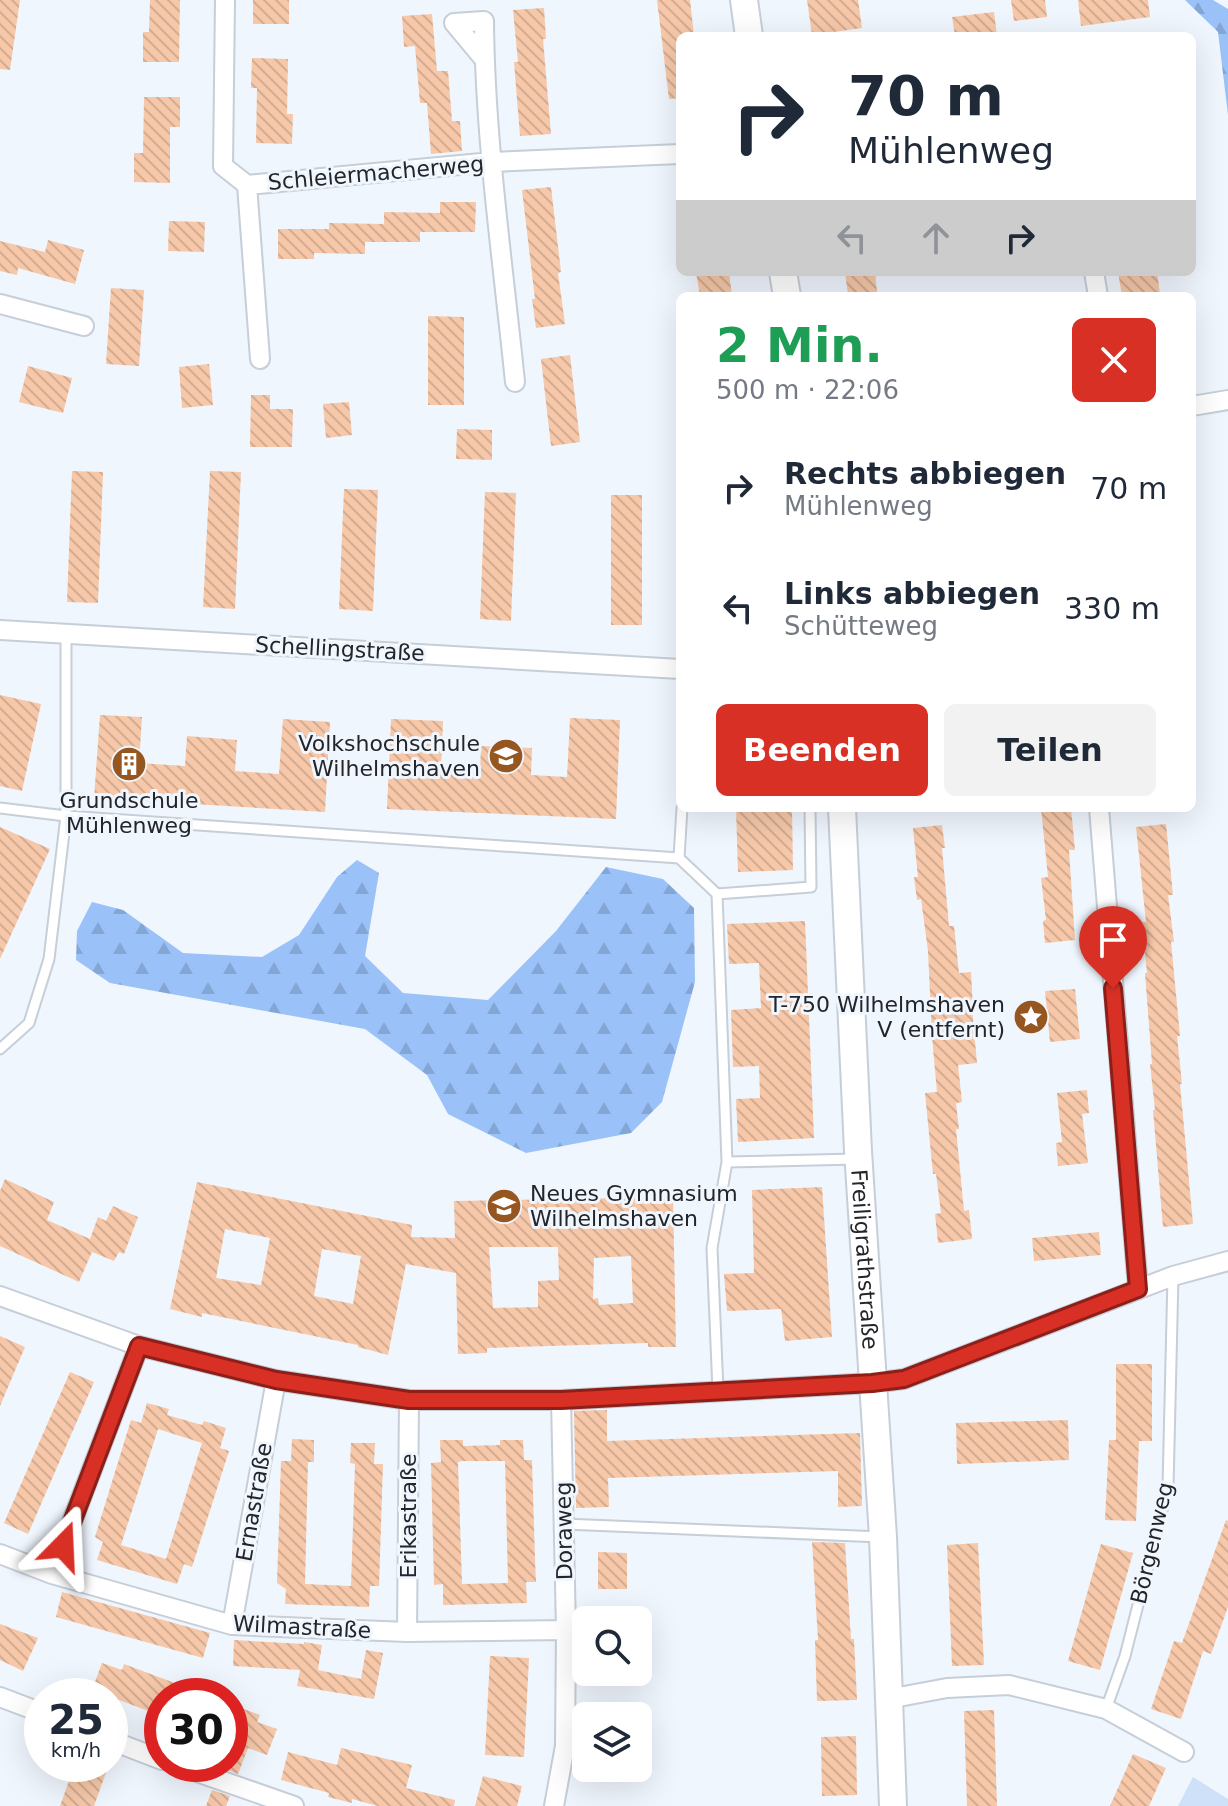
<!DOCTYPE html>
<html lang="de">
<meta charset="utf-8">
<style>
body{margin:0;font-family:"DejaVu Sans",sans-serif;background:#f2f2f3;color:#1f2937;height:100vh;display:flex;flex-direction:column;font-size:30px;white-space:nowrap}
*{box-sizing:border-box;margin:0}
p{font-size:26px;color:#747a83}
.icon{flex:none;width:44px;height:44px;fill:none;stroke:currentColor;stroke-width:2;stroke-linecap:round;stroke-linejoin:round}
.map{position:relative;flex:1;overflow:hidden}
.side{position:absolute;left:676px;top:292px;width:520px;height:520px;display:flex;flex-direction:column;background:#fff;border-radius:12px;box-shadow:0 8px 32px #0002}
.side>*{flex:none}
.guide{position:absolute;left:676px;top:32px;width:520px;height:244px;border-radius:12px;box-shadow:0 8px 32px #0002;background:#fff;color:#1f2937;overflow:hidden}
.fabs{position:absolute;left:572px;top:1606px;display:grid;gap:16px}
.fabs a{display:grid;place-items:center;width:80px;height:80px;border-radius:12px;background:#fff;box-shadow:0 8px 32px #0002;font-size:40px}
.speed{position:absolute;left:24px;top:1678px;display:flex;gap:16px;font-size:40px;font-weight:700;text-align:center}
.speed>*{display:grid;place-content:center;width:104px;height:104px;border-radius:50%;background:#fff;box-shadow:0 8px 32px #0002;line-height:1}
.speed small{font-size:20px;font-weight:400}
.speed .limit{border:12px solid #d22;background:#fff;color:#111}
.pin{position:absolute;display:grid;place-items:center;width:68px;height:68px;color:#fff;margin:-82px -34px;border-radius:50% 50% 50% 0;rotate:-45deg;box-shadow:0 0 8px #0007}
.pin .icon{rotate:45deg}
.me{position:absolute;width:88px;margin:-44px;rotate:21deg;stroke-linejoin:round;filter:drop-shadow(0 0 6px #0008)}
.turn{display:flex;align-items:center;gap:28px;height:168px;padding:0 40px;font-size:36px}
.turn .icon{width:104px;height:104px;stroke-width:2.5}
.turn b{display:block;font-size:56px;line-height:68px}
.lanes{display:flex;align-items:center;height:76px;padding:0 40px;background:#0003;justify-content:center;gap:40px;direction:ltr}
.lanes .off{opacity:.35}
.round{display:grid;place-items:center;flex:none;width:84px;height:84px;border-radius:12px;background:#f2f2f3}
.head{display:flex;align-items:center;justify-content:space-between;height:136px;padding:0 40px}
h1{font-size:48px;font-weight:800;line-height:60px;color:#1e9e55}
.cta{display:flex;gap:16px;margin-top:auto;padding:16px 40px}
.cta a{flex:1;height:92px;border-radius:12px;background:#d93025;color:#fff;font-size:32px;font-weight:800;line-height:92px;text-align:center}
.cta a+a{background:#f2f2f3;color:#1f2937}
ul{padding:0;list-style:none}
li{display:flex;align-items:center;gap:24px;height:120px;padding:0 40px}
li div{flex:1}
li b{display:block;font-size:30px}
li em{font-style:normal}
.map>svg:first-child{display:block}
.forest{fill:url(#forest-firs)}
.park{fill:#cfe1f9}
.building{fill:url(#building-back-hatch);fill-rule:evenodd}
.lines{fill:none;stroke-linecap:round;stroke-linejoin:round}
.lane-casing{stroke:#c6ced8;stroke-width:13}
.street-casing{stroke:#c6ced8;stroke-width:22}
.secondary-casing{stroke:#c6ced8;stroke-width:30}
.lane{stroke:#fff;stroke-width:9}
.street{stroke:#fff;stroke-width:18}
.secondary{stroke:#fff;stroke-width:26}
.route-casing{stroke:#8d1f18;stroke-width:20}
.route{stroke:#d93025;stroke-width:14}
.labels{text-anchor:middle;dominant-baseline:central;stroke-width:6;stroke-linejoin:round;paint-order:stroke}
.street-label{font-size:22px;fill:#232529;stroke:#f0f6fe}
.poi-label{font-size:22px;fill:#232529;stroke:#f0f6fe;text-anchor:end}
</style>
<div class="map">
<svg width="1228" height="1806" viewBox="0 0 1228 1806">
<defs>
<pattern id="forest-firs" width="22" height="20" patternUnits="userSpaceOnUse" patternTransform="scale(2)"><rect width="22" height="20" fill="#9ac1f8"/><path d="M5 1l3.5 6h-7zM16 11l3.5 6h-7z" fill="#84a6d5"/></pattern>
<pattern id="building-back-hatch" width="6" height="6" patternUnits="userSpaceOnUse" patternTransform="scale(2)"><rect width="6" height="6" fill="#f6c8a9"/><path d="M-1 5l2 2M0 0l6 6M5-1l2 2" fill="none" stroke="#d3ac91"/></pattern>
</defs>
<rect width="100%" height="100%" fill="#f0f6fe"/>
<path class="forest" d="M1185,0H1213L1228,9V115L1218,32Z
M357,860L379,873L365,956L403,993L488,1000L556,931L606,867L663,879L694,908L695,982L662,1102L631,1133L526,1153L448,1114L427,1075L365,1029L110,983L76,960L77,931L92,902L123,910L183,953L262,957L299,935L337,877Z"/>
<path class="park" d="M1193,1777L1228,1799V1806H1178Z"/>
<path class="building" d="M0,0H20L10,70L0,69Z
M150,0H180L179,62H143V32H149Z
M253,0H289V24H253Z
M657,0H690L694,36H680V98L669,99Z
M807,0H858L862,28L812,35Z
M1011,0H1045L1047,17L1014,21Z
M1078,0H1148L1150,17L1081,26Z
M544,8L546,39H543L551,134L520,136L514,62H518L513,10Z
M994,12L997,36H955L952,17Z
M432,14L437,71H448L452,121H460L462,151L431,154L427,103H420L415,46L404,47L402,16Z
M252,58L288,59L287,114H293L292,144L256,143L257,88H251Z
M144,97H180V127H170V183L134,182V153H143Z
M551,187L561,272L558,273L565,324L536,328L532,299H535L522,190Z
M440,202H476L475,232H420V242H365V254L314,253V259H278V229H329V223L384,224V212L440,213Z
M169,221L205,222L204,252L168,251Z
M48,240L84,250L75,284L18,268L17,275L0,271V241L45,252Z
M696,272H729L732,296H700Z
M845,272H875L877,292L848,295Z
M1118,272H1157L1160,294L1122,296Z
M111,288L144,290L139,366L106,364Z
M428,316L464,317V405H428Z
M570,355L580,442L551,446L541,359Z
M209,364L213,405L182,408L179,367Z
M28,366L72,378L63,413L19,402Z
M251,395H270V409H293L292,447H250Z
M349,402L352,435L326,438L323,404Z
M457,429L492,430V460L456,459Z
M72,471L103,472L98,603L67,602Z
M210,471L241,472L235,609L203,607Z
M344,489L378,490L373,611L339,609Z
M485,492L516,493L511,621L480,619Z
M611,495H642V625H611Z
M0,695L41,704L22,791L0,786Z
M100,715L142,717L139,763L185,766L187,736L237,740L235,771L279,774L283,719L330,722L325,812L94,798Z
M570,718L620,720L616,819L387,809L391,719L443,721L441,770L480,772L481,746L532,748L531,775L567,777Z
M736,808H792L793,870L738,872Z
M1041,808H1071L1075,850H1069L1075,940L1045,943L1043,921L1046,920L1041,878L1048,877Z
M1166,824L1173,895H1168L1174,942H1171L1180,1036H1177L1182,1084H1180L1193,1224L1163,1227L1153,1110H1155L1150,1064H1152L1145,973H1147L1142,922H1146L1136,827Z
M942,825L945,848H942L949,926H954L959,973L971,972L973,1008H972L977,1063L958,1065L962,1102L956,1103L959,1129H956L964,1211L969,1210L972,1239L938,1243L935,1214L941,1213L936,1174H933L925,1093L937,1092L932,1037L928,951L921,899L917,900L914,877H918L913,828Z
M0,827L50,849L0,959Z
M805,921L814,1138L738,1142L736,1099L760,1098L759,1066L733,1067L731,1010L761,1008L759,963L729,964L727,924Z
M1075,989L1080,1039L1050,1042L1045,991Z
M1087,1090L1089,1113L1082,1114L1088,1163L1058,1166L1056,1143L1062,1142L1057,1093Z
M5,1179L54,1202L47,1220L90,1239L98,1217L106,1221L113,1206L138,1217L124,1254L119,1252L114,1261L92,1252L79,1282L0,1246V1191Z
M197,1182L412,1225L411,1237L455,1238L454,1201L673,1197L676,1347H648V1343L487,1348V1353L458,1354L456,1273L406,1264L388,1355L358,1347V1345L202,1313V1317L170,1309ZM225,1229L270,1238L261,1285L216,1278ZM489,1247H558L559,1280L538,1281V1307L493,1308ZM322,1249L361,1256L353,1304L314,1296ZM631,1256L633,1303L599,1305L598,1298L593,1299L594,1258Z
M822,1187L832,1337L785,1341L781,1309L727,1311L724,1274L754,1273L752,1190Z
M1099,1232L1101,1255L1034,1261L1032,1238Z
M0,1336L25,1347L0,1406Z
M1116,1364H1152V1441H1139L1136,1521L1105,1520L1109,1440H1116Z
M70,1372L94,1382L28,1534L4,1523Z
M147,1403L169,1409L167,1415L202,1425L204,1421L226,1428L220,1448L229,1451L192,1567L184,1564L177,1584L97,1560L103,1542L95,1537L131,1420L141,1423ZM158,1429L202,1443L166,1559L121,1545Z
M607,1410V1441L860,1433L862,1506L838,1507V1471L608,1478L609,1507L576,1508L574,1411Z
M1068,1420L1069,1460L957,1464L956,1423Z
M292,1439L314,1440V1462H308L305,1584L351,1586L355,1464L350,1463L351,1443H375L374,1464H383L379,1586H370L369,1607L285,1604L286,1589L277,1583L281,1461H291Z
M440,1440H463V1446L500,1445V1440H523L524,1460H532L535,1560L536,1582H526L527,1603L443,1605V1584L434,1585L431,1463L441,1462ZM463,1461H505L508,1583L462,1584L458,1462Z
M1226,1520L1228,1521V1607L1211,1654L1203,1651L1181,1719L1151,1709L1174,1641L1182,1643Z
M812,1542L845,1543L851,1639H854L857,1700L817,1701L815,1640H818Z
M978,1543L984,1665L952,1666L947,1545Z
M1101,1544L1133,1553L1100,1670L1068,1661Z
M598,1552L627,1553V1589H598Z
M62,1592L210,1633L203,1658L56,1617Z
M0,1624L38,1638L23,1671L0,1660Z
M234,1640L304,1644V1642L322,1645L318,1670L361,1679L366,1650L383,1653L374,1699L297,1686L300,1670L233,1666Z
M490,1656L529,1658L524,1757L485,1755Z
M102,1663L122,1670L124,1664L204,1694V1696H162V1716L92,1690Z
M230,1704L260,1715L257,1722L277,1729L267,1755L248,1748L238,1774L220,1767L221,1764H230Z
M994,1710L997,1806H967L964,1711Z
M856,1736L857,1795L822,1796L821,1737Z
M341,1748L412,1765L406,1788L455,1800L454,1806H378L352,1799V1803L328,1797L329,1793L281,1780L288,1752L337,1765Z
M1133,1754L1166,1768L1149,1806H1110Z
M75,1764H109L94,1806H60Z
M483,1776L522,1786L517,1806H475Z
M212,1790L230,1796L226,1806H206Z"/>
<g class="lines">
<defs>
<path id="lane" d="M0,808L66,816L679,858L682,808
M679,858L717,894
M0,1049L29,1023L49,959L66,816V634
M727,1162L856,1159
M718,1391L712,1248L727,1162L717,894L811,887L810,808
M564,1524L881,1537
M1106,1709L1125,1656L1168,1487L1173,1276"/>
<path id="street" d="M225,0L223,166L247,185
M484,59L454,23L484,21C485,141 503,263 515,382
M247,185L492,162L680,154
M247,185L260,359
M1094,272L1098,296
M0,304L84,326
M1192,406L1228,400
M0,630L680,669
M1099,808L1138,1289
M0,1296L139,1346L276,1380L409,1400H561L872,1383L904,1379L1173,1276L1228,1261
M0,1554L52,1574L232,1625L407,1632L566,1630
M52,1574L139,1346
M232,1625L276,1380
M407,1632L409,1400
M0,1697L42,1713
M888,1699L947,1688L1009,1685L1106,1709L1184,1752
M110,1740L162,1760
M174,1764L294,1806
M554,1806L565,1746L566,1630L561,1400"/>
<g id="secondary">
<path d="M744,0L749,36"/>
<path d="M783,272L787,296"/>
<path id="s1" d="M842,808L858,1151L883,1537L893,1806"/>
</g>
</defs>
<use href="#lane" class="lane-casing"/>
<use href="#street" class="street-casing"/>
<use href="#secondary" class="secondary-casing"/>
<use href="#lane" class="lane"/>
<use href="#street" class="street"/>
<use href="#secondary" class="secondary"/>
</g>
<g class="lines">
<defs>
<path id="route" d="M63,1546L139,1346L276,1380L409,1400H561L872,1383L904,1379L1138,1289L1113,988"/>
</defs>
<use href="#route" class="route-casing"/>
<use href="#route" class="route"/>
</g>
<defs>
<symbol id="university-disc" viewBox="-11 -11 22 22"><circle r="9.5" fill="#965620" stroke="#f0f6fe"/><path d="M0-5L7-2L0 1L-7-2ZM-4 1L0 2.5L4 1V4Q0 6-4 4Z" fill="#fff"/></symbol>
<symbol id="building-disc" viewBox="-11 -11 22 22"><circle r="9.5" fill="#965620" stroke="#f0f6fe"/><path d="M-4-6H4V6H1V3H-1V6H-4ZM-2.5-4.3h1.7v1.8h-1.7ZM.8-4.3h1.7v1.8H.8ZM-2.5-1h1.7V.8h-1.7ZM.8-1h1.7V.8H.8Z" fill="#fff"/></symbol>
<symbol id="sight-disc" viewBox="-11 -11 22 22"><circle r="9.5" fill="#965620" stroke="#f0f6fe"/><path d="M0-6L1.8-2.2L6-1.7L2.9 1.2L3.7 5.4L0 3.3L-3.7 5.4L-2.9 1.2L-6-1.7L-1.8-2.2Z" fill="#fff"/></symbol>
<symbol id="school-disc" viewBox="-11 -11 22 22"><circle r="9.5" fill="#965620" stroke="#f0f6fe"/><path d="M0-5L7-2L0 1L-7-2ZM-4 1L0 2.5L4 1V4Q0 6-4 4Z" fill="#fff"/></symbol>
</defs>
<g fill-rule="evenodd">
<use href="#university-disc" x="486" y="736" width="40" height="40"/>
<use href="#building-disc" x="109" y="744" width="40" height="40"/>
<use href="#sight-disc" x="1011" y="997" width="40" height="40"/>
<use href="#school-disc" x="484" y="1186" width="40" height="40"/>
</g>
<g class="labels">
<g class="street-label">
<text transform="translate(376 173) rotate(-5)">Schleiermacherweg</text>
<text transform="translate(340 649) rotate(3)">Schellingstraße</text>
<text stroke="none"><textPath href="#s1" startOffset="452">Freiligrathstraße</textPath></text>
<text transform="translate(254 1502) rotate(-80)">Ernastraße</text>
<text transform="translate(408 1516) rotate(-90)">Erikastraße</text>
<text transform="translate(564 1531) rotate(-91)">Doraweg</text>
<text transform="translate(1152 1543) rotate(-77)">Börgenweg</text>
<text transform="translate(302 1627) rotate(3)">Wilmastraße</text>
</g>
<g class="poi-label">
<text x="480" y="743">Volkshochschule<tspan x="480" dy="25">Wilhelmshaven</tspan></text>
<text x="129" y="800" text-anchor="middle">Grundschule<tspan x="129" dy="25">Mühlenweg</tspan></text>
<text x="1005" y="1004">T-750 Wilhelmshaven<tspan x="1005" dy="25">V (entfernt)</tspan></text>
<text x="530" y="1193" text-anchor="start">Neues Gymnasium<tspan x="530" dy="25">Wilhelmshaven</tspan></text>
</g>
</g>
</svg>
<div class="fabs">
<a><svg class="icon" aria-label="search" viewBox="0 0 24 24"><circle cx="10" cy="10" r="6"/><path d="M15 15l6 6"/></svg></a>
<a><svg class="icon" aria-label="layers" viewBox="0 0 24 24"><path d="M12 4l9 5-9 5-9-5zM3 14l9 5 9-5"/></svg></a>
</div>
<div class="speed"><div>25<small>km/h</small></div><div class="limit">30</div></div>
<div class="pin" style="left:1113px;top:988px;background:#d93025"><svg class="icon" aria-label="arrive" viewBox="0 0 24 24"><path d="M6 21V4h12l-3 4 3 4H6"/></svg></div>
<svg class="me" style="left:63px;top:1546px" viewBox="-20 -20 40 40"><path d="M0-17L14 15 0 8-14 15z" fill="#d93025" stroke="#fff" stroke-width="4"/></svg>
<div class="guide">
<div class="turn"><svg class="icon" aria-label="right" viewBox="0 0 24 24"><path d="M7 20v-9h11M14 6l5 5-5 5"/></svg><div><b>70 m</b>Mühlenweg</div></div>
<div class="lanes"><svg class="icon off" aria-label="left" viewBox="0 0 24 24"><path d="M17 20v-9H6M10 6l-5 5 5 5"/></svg><svg class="icon off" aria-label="ahead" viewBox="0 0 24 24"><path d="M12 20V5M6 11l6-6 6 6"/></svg><svg class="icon" aria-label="right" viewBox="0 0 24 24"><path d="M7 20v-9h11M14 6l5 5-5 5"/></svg></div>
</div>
<section class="side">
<div class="head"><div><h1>2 Min.</h1><p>500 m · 22:06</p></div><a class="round" style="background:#d93025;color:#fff"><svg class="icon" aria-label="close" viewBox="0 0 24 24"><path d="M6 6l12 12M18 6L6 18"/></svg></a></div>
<ul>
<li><svg class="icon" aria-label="right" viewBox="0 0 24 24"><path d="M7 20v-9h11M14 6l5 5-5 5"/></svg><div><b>Rechts abbiegen</b><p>Mühlenweg</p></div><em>70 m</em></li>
<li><svg class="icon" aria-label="left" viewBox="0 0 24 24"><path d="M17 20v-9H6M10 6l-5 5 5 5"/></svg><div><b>Links abbiegen</b><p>Schütteweg</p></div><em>330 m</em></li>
</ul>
<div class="cta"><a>Beenden</a><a>Teilen</a></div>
</section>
</div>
